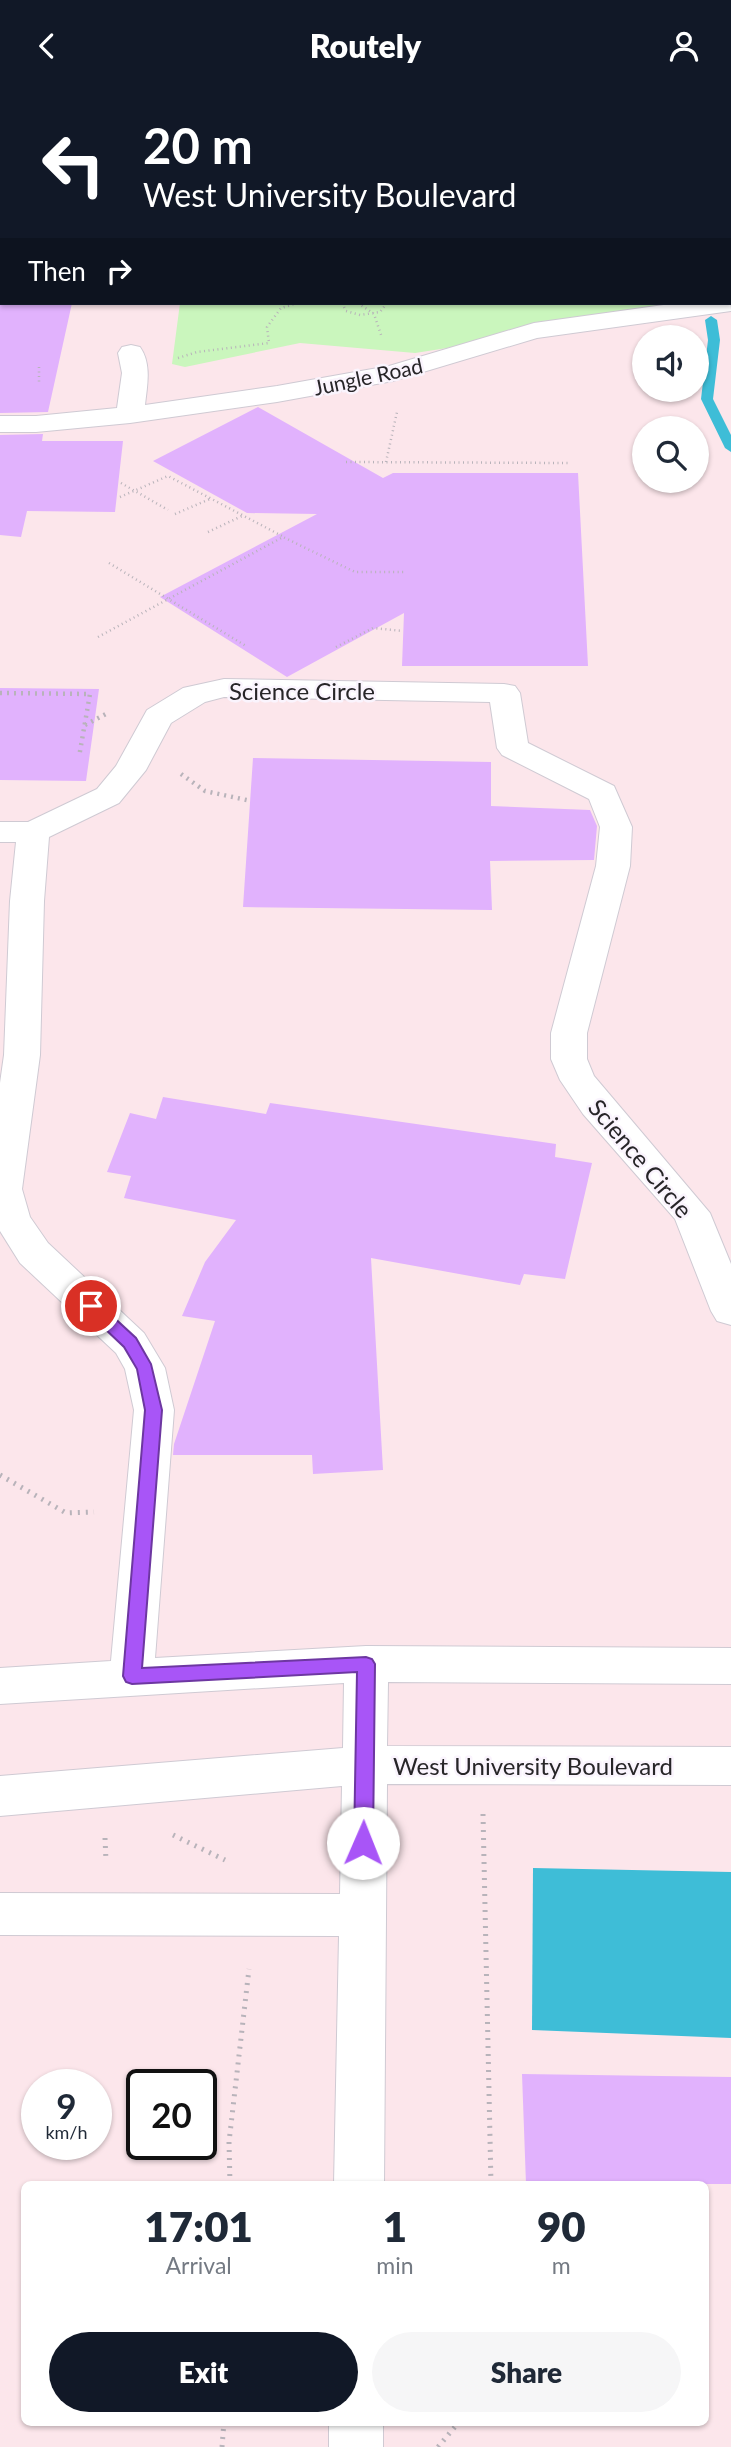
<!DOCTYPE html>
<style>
body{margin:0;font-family:Lato,sans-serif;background:#f6f6f7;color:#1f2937;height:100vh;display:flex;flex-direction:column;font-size:26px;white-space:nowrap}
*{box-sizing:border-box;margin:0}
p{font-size:23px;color:#747a83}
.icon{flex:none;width:38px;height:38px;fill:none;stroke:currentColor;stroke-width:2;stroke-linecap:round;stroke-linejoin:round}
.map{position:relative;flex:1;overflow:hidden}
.details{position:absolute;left:21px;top:2090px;width:688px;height:245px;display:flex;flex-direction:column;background:#fff;border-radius:10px;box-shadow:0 2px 5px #0004}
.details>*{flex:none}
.guide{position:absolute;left:0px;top:0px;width:732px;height:214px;box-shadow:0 2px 5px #0004;background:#111827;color:#fff;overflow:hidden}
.controls{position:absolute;left:632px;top:234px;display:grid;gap:14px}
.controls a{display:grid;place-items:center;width:77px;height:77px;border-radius:50%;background:#fff;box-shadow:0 2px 5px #0004;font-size:35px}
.speed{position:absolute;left:21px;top:1978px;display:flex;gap:14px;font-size:35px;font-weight:700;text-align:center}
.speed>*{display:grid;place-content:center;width:91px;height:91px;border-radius:50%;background:#fff;box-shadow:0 2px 5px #0004;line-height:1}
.speed small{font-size:18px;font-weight:400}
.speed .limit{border:4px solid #111;border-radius:10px;background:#fff;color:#111}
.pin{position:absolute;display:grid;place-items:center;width:60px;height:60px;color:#fff;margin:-30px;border:4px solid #fff;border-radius:50%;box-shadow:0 2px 7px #0007}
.me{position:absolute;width:77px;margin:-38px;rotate:1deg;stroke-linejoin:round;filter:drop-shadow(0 0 5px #0008)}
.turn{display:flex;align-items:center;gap:24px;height:147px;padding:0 28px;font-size:32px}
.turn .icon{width:91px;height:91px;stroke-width:2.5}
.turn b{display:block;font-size:49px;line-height:60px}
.then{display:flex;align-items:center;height:66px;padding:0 28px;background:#0003;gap:14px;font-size:26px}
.eta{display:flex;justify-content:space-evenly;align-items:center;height:119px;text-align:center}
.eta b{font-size:42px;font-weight:800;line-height:49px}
.action{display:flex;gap:14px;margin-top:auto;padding:14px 28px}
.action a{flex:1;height:80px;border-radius:42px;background:#111827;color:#fff;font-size:28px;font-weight:800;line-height:80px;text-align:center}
.action a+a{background:#f6f6f7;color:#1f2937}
header{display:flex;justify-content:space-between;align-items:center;height:91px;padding:0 28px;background:#111827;color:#fff;font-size:32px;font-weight:800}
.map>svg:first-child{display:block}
.education{fill:#fce6eb;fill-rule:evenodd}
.green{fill:#caf6bd}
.water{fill:#3ebdd7}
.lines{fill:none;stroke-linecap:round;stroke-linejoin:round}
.stream{fill:#3ebdd7;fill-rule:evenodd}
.building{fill:#e1b2fd}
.minor-casing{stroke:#cfcad3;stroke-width:2}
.path-far2{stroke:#b8b3ba;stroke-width:2.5;stroke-dasharray:1 3.5;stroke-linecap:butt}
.path-far1{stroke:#b8b3ba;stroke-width:4.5;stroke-dasharray:2 5;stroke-linecap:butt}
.path{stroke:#b8b3ba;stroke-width:5;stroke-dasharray:2 6;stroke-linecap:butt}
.minor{fill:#fff;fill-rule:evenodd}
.route{fill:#a855f7;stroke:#6d37a1;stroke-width:2}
.labels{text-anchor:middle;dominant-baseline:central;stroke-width:5;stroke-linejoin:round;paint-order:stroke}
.far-street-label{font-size:21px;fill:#272528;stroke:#faf4fd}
.street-label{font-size:24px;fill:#272528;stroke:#faf4fd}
</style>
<header><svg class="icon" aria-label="back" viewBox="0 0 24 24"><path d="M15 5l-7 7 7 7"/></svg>Routely<svg class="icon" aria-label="person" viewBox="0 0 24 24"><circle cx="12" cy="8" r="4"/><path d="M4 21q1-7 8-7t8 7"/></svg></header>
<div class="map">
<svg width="731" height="2356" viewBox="0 0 731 2356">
<rect width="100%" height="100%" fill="#faf4fd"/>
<path class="education" d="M0,0H731V2356H0ZM2,2H730V212H2ZM644,247H696V299H644ZM644,338H696V390H644ZM37,1993H96V2053H37ZM142,1993H201V2053H142ZM24,2093H705V2331H24Z"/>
<path class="green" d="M147,0H731V213L415,262L300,252L185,276L172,273L180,212H730V2H4Z"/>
<path class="water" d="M533,1777L731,1781V1947L532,1939Z"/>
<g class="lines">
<path class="stream" d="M405,0H415V2H405Z
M702,0H716L701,2Z
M0,55H2L0,63Z
M711,225L717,229L720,249L713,308L731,344V361L725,357L701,308L708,249L705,229Z"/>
</g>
<path class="building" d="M0,212H72L48,321L0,322Z
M258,316L383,387L393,382H578L588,575H402L404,522L287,586L160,506L317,423L247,422L153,370Z
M43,343L42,350H123L115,421L27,420L21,446L0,444V344Z
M0,597L99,598L86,690L0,689Z
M253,667L491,671V715L590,719L597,735L594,769L490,770L492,819L243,816Z
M163,1006L266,1023L270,1012L556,1053L555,1066L592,1072L565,1188L524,1183L520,1194L371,1167L383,1379L313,1383L312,1364H173L174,1353L215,1230L182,1225L205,1171L236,1129L124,1107L131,1085L107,1081L130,1022L156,1028Z
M522,1983L731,1986V2093H526Z"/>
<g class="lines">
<defs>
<path id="minor" d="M0,0H159L2,2V8Z
M730,204L731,220L537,247L393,290L277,311L130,332L36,341H0V325H36L117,317L122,282L118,262L122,256L131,254L140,256C152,273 147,295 145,314L277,295L389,275L534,232L678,212H730Z
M224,588L504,593L515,595L520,602L528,652L614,695L632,736L630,775L587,942V968L594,985L710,1122L731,1173V1234L717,1230L711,1220L675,1128L583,1023L560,989L551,968V942L596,775L600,736L589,708L502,664L497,657L490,611L224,606L205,611L171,632L146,679L119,712L49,746L44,810L40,964L22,1098L30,1126L48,1152L144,1242L165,1277L174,1319L155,1567L366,1555L731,1557V1593L388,1591L387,1655L731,1656V1694L387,1693L384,2093H334L339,1845L0,1844V1802L340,1803L342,1695L0,1725V1685L343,1657L344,1592L0,1613V1577L111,1570L134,1319L125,1278L116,1262L20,1172L0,1140V992L4,964L10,810L16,751H0V731H28L97,698L116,675L147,619L183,597Z
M329,2331H383V2356H329Z"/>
</defs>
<use href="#minor" class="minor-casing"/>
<path class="path-far2" d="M438,2L441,0
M610,2L617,0
M342,212L346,220L360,224L380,221L387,212
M358,212L374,223L381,244
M178,267L197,261L269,252L267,236L281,217L298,212
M39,276V294
M346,371L568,372
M386,371L397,321
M121,392L168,419
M120,406L168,385L282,445
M175,423L210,408
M208,441L242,425
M109,472L246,555
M98,546L283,446L355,481H404
M336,556L373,537L403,540"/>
<path class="path-far1" d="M0,602L90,603L79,666
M85,634L106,623
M181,683L205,700L251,710"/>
<path class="path" d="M0,1384L66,1422L94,1421
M483,1723L491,2093
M173,1744L225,1769
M105,1747L106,1770
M230,2093L229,2051L249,1878
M222,2356L224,2331
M438,2356L459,2331"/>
<use href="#minor" class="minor"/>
</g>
<path class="route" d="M91,1209L97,1211L136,1247L151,1273L162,1319L142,1577L366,1566L372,1568L375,1573L373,1752L370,1757L363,1760L357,1757L354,1752L357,1581L132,1593L126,1591L123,1585L145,1319L137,1278L124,1256L85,1219L83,1215Z"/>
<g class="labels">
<g class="far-street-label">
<text transform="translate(368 285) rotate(-12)">Jungle Road</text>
</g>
<g class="street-label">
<text x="302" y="599">Science Circle</text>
<text transform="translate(641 1067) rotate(50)">Science Circle</text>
<text x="533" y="1674">West University Boulevard</text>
</g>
</g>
</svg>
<div class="controls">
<a><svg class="icon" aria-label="sound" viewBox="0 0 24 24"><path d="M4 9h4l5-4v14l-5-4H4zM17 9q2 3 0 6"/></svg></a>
<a><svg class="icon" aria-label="search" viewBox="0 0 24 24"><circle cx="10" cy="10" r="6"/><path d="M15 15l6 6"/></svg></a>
</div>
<div class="speed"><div>9<small>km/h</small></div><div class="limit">20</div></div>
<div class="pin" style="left:91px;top:1215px;background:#d93025"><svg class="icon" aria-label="arrive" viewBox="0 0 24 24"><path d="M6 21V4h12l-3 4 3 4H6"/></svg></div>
<svg class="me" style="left:363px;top:1752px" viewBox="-20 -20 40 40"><circle r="19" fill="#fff"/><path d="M0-13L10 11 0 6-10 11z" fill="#a855f7"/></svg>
<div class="guide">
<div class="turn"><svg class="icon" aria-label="left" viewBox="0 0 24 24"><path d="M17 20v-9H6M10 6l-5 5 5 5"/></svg><div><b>20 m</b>West University Boulevard</div></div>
<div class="then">Then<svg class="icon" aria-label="right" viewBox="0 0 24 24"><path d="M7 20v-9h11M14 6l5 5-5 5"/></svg></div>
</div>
<section class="details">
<div class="eta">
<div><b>17:01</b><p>Arrival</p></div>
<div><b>1</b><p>min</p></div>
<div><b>90</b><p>m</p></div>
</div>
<div class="action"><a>Exit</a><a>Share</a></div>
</section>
</div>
